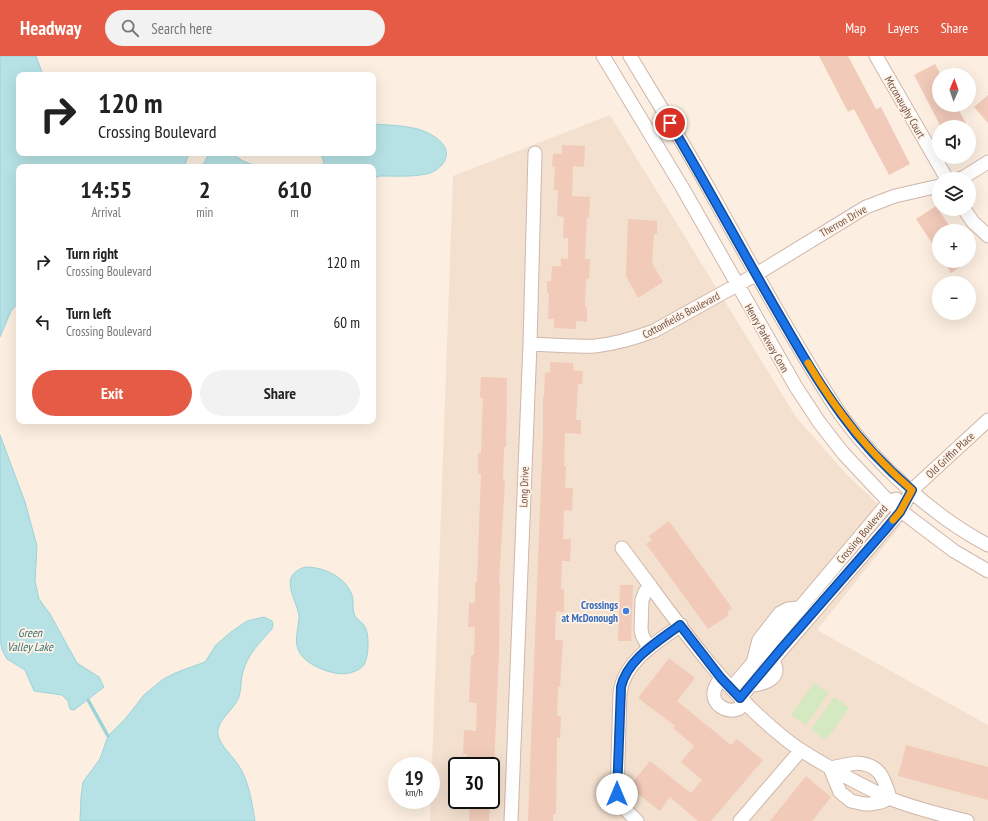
<!DOCTYPE html>
<meta charset="utf-8">
<style>
body{margin:0;font-family:"PT Sans Narrow",sans-serif;background:#f2f2f2;color:#222;height:100vh;display:flex;flex-direction:column;font-size:15px;white-space:nowrap}
*{box-sizing:border-box;margin:0}
p{font-size:13px;color:#767676}
.icon{flex:none;width:22px;height:22px;fill:none;stroke:currentColor;stroke-width:2;stroke-linecap:round;stroke-linejoin:round}
.map{position:relative;flex:1;overflow:hidden}
.details{position:absolute;left:16px;top:108px;width:360px;height:260px;display:flex;flex-direction:column;background:#fff;border-radius:8px;box-shadow:0 4px 16px #0002}
.details>*{flex:none}
.top-card{position:absolute;left:16px;top:16px;width:360px;height:84px;border-radius:8px;box-shadow:0 4px 16px #0002;background:#fff;color:#222;overflow:hidden}
.needle{width:26px;rotate:2deg}
.buttons{position:absolute;left:932px;top:12px;display:grid;gap:8px}
.buttons a{display:grid;place-items:center;width:44px;height:44px;border-radius:50%;background:#fff;box-shadow:0 4px 16px #0002;font-size:20px}
.speed{position:absolute;left:388px;top:701px;display:flex;gap:8px;font-size:20px;font-weight:700;text-align:center}
.speed>*{display:grid;place-content:center;width:52px;height:52px;border-radius:50%;background:#fff;box-shadow:0 4px 16px #0002;line-height:1}
.speed small{font-size:10px;font-weight:400}
.speed .limit{border:2px solid #111;border-radius:6px;background:#fff;color:#111}
.pin{position:absolute;display:grid;place-items:center;width:34px;height:34px;color:#fff;margin:-17px;border:2px solid #fff;border-radius:50%;box-shadow:0 1px 4px #0007}
.me{position:absolute;width:44px;margin:-22px;rotate:0deg;stroke-linejoin:round;filter:drop-shadow(0 0 3px #0008)}
.turn{display:flex;align-items:center;gap:14px;height:84px;padding:0 16px;font-size:18px}
.turn .icon{width:52px;height:52px;stroke-width:2.5}
.turn b{display:block;font-size:28px;line-height:34px}
.eta{display:flex;justify-content:space-evenly;align-items:center;height:68px;text-align:center}
.eta b{font-size:24px;font-weight:600;line-height:28px}
.cta{display:flex;gap:8px;margin-top:auto;padding:8px 16px}
.cta a{flex:1;height:46px;border-radius:24px;background:#e65b46;color:#fff;font-size:16px;font-weight:600;line-height:46px;text-align:center}
.cta a+a{background:#f2f2f2;color:#222}
ul{padding:0;list-style:none}
li{display:flex;align-items:center;gap:12px;height:60px;padding:0 16px}
li div{flex:1}
li b{display:block;font-size:15px}
li em{font-style:normal}
header{display:flex;align-items:center;gap:24px;box-sizing:border-box;height:56px;padding:0 20px;background:#e65b46;color:#fff}
header strong{font-size:19px}
nav{display:flex;gap:22px;margin-inline-start:auto;font-size:14px}
.search{width:280px;height:36px;background:#f2f2f2;display:flex;align-items:center;gap:10px;box-sizing:border-box;padding:0 14px;border-radius:22px;color:#767676;font-size:15px}
.map>svg:first-child{display:block}
.residential{fill:#f3e0cf;fill-rule:evenodd}
.green{fill:#d4e9c0}
.water{fill:#b6e2e5;stroke:#9cd3d7}
.lines{fill:none;stroke-linecap:round;stroke-linejoin:round}
.stream{stroke:#9cd3d7;stroke-width:3.5}
.building{fill:#f1cab9}
.minor-casing{stroke:#cfb7ab;stroke-width:15}
.minor{stroke:#fff;stroke-width:13}
.route-casing{stroke:#114b97;stroke-width:10}
.route{stroke:#1a73e8;stroke-width:7}
.slow{stroke:#f59e0b;stroke-width:7}
.shop-dot{fill:#3f7fe0;stroke:#fff3e7;stroke-width:1.5}
.labels{text-anchor:middle;dominant-baseline:central;stroke-width:3.5;stroke-linejoin:round;paint-order:stroke}
.street-label{font-size:11px;fill:#735348;stroke:#fff3e7}
.shop-label{font-size:11px;font-weight:bold;fill:#366cbe;stroke:#fff3e7;text-anchor:end}
.water-label{font-size:12px;font-style:italic;fill:#3c7478;stroke:#fff3e7}
</style>
<header>
<strong>Headway</strong>
<div class="search"><svg class="icon" aria-label="search" viewBox="0 0 24 24"><circle cx="10" cy="10" r="6"/><path d="M15 15l6 6"/></svg>Search here</div>
<nav><a>Map</a><a>Layers</a><a>Share</a></nav>
</header>
<div class="map">
<svg width="988" height="765" viewBox="0 0 988 765">
<rect width="100%" height="100%" fill="#fcefe1"/>
<path class="residential" d="M610,59L796,361L848,420L901,469L817,574L988,669V765H430L453,120ZM457,710H491V744H457Z"/>
<path class="green" d="M814,627L829,637L806,669L791,659Z
M834,641L849,652L826,684L811,673Z"/>
<path class="water" d="M0,0H36L43,19H19V97H189L184,111H19V246L11,255L0,281Z
M373,68C386,69 400,69 413,72C426,74 453,87 445,104C442,111 433,117 426,118C413,121 394,120 380,120L373,122V111H325L321,97H373Z
M209,97H231L243,105L258,111H202Z
M0,379L25,446L37,490L35,525L39,543L50,558L77,607L99,621L104,631L74,654L70,653L68,645L62,639L34,635L25,614L7,603L2,594L0,583Z
M305,511C323,511 345,520 352,539C354,545 352,554 355,560C358,564 363,567 365,571C370,579 369,607 361,612C354,617 343,619 335,617C323,615 302,606 298,593C294,583 299,571 299,560C297,543 277,520 305,511Z
M264,561L272,565L273,568L272,573C261,585 247,599 243,616C240,625 242,637 237,645C231,656 216,666 218,679C221,691 232,699 239,710C249,726 252,746 255,765H80L81,741L83,726L100,703L108,680L126,662L144,639L162,624L175,617L205,606L216,589L231,576L247,565Z"/>
<g class="lines">
<path class="stream" d="M88,644L108,680"/>
</g>
<path class="building" d="M819,0H848L876,53L881,51L910,108L889,119L854,53L848,56Z
M935,8L939,15V49H956L968,71H941L914,19Z
M988,39V67L974,51Z
M562,89L585,90L584,111L573,110L572,140L590,141L589,162L587,161L585,203H590L589,223H586L585,251H587V266L576,265V273L554,272V263H548L549,237H547V225H551L552,210H561V202L568,203V182H563L564,161L557,160L558,134H554L555,110H552L553,98H562Z
M936,150L953,175H939V198L916,163Z
M628,163L657,165V178H654L652,207L663,226L638,242L626,220Z
M944,205H970L951,217Z
M550,306L573,307V314L583,315L582,328H578L576,364H581V378L565,377L564,410H566L565,432H573L572,455L564,454L563,483H571L570,505H562L561,533H564V556L556,555L555,584H563L560,631H558L557,660H561L560,682H557L556,758H553V765H528L543,377V341H544L545,316L550,317Z
M481,321L507,322L506,391H504L503,424H505L504,442L499,526H500L499,595L494,710H467V698H463L464,674L476,675L477,647L469,646L471,599H474L475,571H468L469,547H475V526H477L481,418H478V397H481L483,342H480Z
M669,465L732,552L727,556L729,559L708,573L646,488L652,484L649,480Z
M620,529H633L631,585H618Z
M669,602L695,622L677,645L731,689L737,683L763,704L711,765H698L670,741L660,755L629,731L650,705L691,737L702,724L681,706L694,690L673,672L675,670L638,642Z
M906,689L988,711V744L898,720Z
M806,720L831,741L812,765H770Z
M470,744H490L489,765H469Z"/>
<g class="lines">
<defs>
<path id="minor" d="M603,0L682,131L796,331L819,366L843,397L889,446L954,495L988,515
M630,0C657,45 685,90 710,135C736,182 762,229 789,275C806,303 822,332 841,359C876,408 934,461 988,489
M876,0L947,123
M959,123L964,121L988,106
M964,153L973,166L988,180
M530,288C551,289 573,291 595,290C615,288 635,282 654,275L755,219L866,151L895,140L939,130
M622,492C672,558 718,629 783,681C797,693 813,702 829,711C850,723 871,735 894,744C917,753 942,759 967,765
M649,592L642,579L641,573L642,544L645,536L650,529
M754,603L759,584L780,557L788,553L798,552L801,554
M721,622C718,626 715,630 714,636C712,649 727,657 738,653C741,651 743,649 746,647
M750,629C760,629 781,624 775,609C774,606 769,603 766,600
M731,632C745,617 758,600 772,585L889,446L896,443
M740,642L900,456L912,434L988,364
M856,707C880,708 884,722 890,742L881,746L870,748H864L851,745L840,736L830,712Z
M511,765L530,288L535,97
M637,765L623,751L617,738L620,637C624,605 657,586 681,569
M740,765L801,694"/>
</defs>
<use href="#minor" class="minor-casing"/>
<use href="#minor" class="minor"/>
</g>
<g class="lines">
<defs>
<path id="route" d="M617,738L621,631C627,603 659,585 680,569L721,622L740,642L781,593L885,474L900,456L912,434C886,412 862,387 842,359C819,328 800,295 781,262C743,197 708,131 670,67"/>
</defs>
<use href="#route" class="route-casing"/>
<use href="#route" class="route"/>
<path class="slow" d="M808,307C836,355 870,398 912,434L900,456L893,464"/>
</g>
<circle class="shop-dot" cx="626" cy="555" r="4"/>
<g class="labels">
<g class="street-label">
<text transform="translate(905 51) rotate(60)">Mcconaughy Court</text>
<text transform="translate(843 165) rotate(-30)">Therron Drive</text>
<text transform="translate(681 259) rotate(-28)">Cottonfields Boulevard</text>
<text transform="translate(767 282) rotate(60)">Henry Parkway Conn</text>
<text transform="translate(950 399) rotate(-43)">Old Griffin Place</text>
<text transform="translate(524 431) rotate(-88)">Long Drive</text>
<text transform="translate(862 478) rotate(-50)">Crossing Boulevard</text>
</g>
<g class="shop-label">
<text x="618" y="549">Crossings<tspan x="618" dy="13">at McDonough</tspan></text>
</g>
<g class="water-label">
<text x="30" y="576">Green<tspan x="30" dy="14">Valley Lake</tspan></text>
</g>
</g>
</svg>
<div class="buttons">
<a><svg class="needle" viewBox="-14 -14 28 28"><path d="M0-13l5 13h-10z" fill="#e53935"/><path d="M0 13l5-13h-10z" fill="#767676"/></svg></a>
<a><svg class="icon" aria-label="sound" viewBox="0 0 24 24"><path d="M4 9h4l5-4v14l-5-4H4zM17 9q2 3 0 6"/></svg></a>
<a><svg class="icon" aria-label="layers" viewBox="0 0 24 24"><path d="M12 4l9 5-9 5-9-5zM3 14l9 5 9-5"/></svg></a>
<a>+</a>
<a>−</a>
</div>
<div class="speed"><div>19<small>km/h</small></div><div class="limit">30</div></div>
<div class="pin" style="left:670px;top:67px;background:#d93025"><svg class="icon" aria-label="arrive" viewBox="0 0 24 24"><path d="M6 21V4h12l-3 4 3 4H6"/></svg></div>
<svg class="me" style="left:617px;top:738px" viewBox="-20 -20 40 40"><circle r="19" fill="#fff"/><path d="M0-13L10 11 0 6-10 11z" fill="#1a73e8"/></svg>
<div class="top-card">
<div class="turn"><svg class="icon" aria-label="right" viewBox="0 0 24 24"><path d="M7 20v-9h11M14 6l5 5-5 5"/></svg><div><b>120 m</b>Crossing Boulevard</div></div>
</div>
<section class="details">
<div class="eta">
<div><b>14:55</b><p>Arrival</p></div>
<div><b>2</b><p>min</p></div>
<div><b>610</b><p>m</p></div>
</div>
<ul>
<li><svg class="icon" aria-label="right" viewBox="0 0 24 24"><path d="M7 20v-9h11M14 6l5 5-5 5"/></svg><div><b>Turn right</b><p>Crossing Boulevard</p></div><em>120 m</em></li>
<li><svg class="icon" aria-label="left" viewBox="0 0 24 24"><path d="M17 20v-9H6M10 6l-5 5 5 5"/></svg><div><b>Turn left</b><p>Crossing Boulevard</p></div><em>60 m</em></li>
</ul>
<div class="cta"><a>Exit</a><a>Share</a></div>
</section>
</div>
